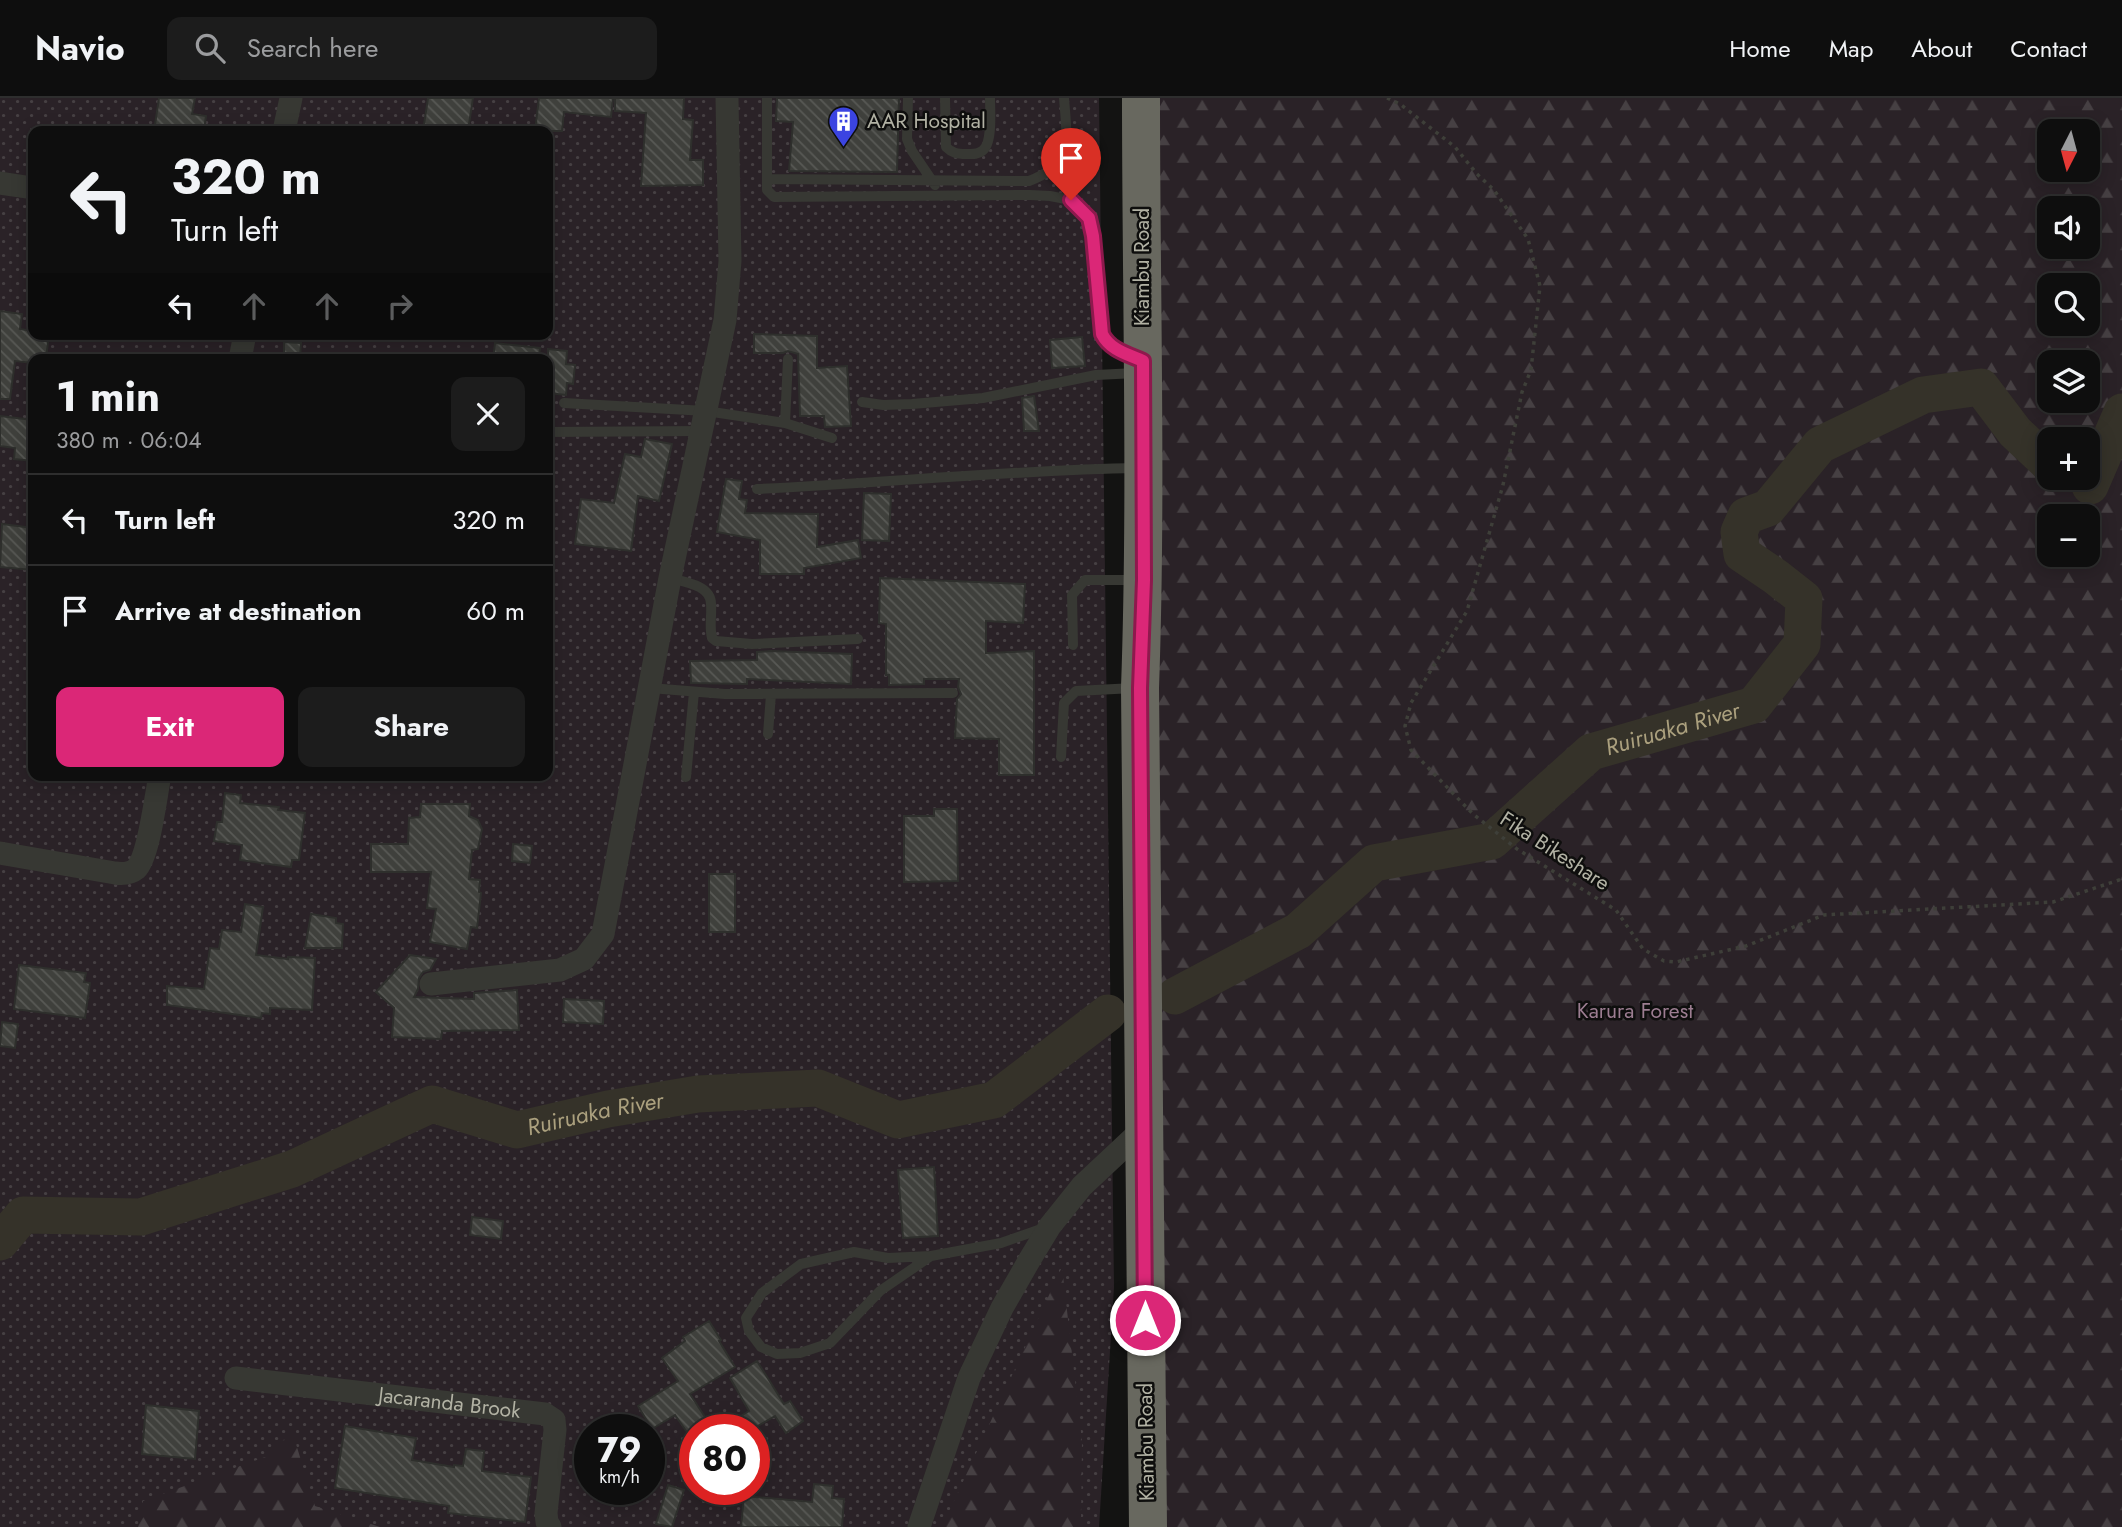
<!DOCTYPE html>
<meta charset="utf-8">
<style>
body{margin:0;font-family:Jost,sans-serif;background:#1c1c1c;color:#f1f3f6;height:100vh;display:flex;flex-direction:column;font-size:26px;white-space:nowrap}
*{box-sizing:border-box;margin:0}
p{font-size:23px;color:#9b9c9e}
.icon{flex:none;width:38px;height:38px;fill:none;stroke:currentColor;stroke-width:2;stroke-linecap:round;stroke-linejoin:round}
.map{position:relative;flex:1;overflow:hidden}
.drawer{position:absolute;left:28px;top:256px;width:525px;height:427px;display:flex;flex-direction:column;background:#0e0e0e;border-radius:14px;box-shadow:0 4px 18px #0003,0 0 0 2px #2e2e2e}
.drawer>*{flex:none}
.guide{position:absolute;left:28px;top:28px;width:525px;height:214px;border-radius:14px;box-shadow:0 4px 18px #0003,0 0 0 2px #2e2e2e;background:#0e0e0e;color:#f1f3f6;overflow:hidden}
.needle{width:46px;rotate:186deg}
.buttons{position:absolute;left:2037px;top:21px;display:grid;gap:14px}
.buttons a{display:grid;place-items:center;width:63px;height:63px;border-radius:14px;background:#0e0e0e;box-shadow:0 4px 18px #0003,0 0 0 2px #2e2e2e;font-size:35px}
.speed{position:absolute;left:574px;top:1316px;display:flex;gap:14px;font-size:35px;font-weight:700;text-align:center}
.speed>*{display:grid;place-content:center;width:91px;height:91px;border-radius:50%;background:#0e0e0e;box-shadow:0 4px 18px #0003,0 0 0 2px #2e2e2e;line-height:1}
.speed small{font-size:18px;font-weight:400}
.speed .limit{border:10px solid #d22;background:#fff;color:#111}
.pin{position:absolute;display:grid;place-items:center;width:60px;height:60px;color:#fff;margin:-72px -30px;border-radius:50% 50% 50% 0;rotate:-45deg;box-shadow:0 0 7px #0007}
.pin .icon{rotate:45deg}
.me{position:absolute;width:77px;margin:-38px;rotate:0deg;stroke-linejoin:round;filter:drop-shadow(0 0 5px #0008)}
.turn{display:flex;align-items:center;gap:24px;height:147px;padding:0 28px;font-size:32px}
.turn .icon{width:91px;height:91px;stroke-width:2.5}
.turn b{display:block;font-size:49px;line-height:60px}
.lanes{display:flex;align-items:center;height:66px;padding:0 28px;background:#0003;justify-content:center;gap:35px;direction:ltr}
.lanes .off{opacity:.35}
.round{display:grid;place-items:center;flex:none;width:74px;height:74px;border-radius:14px;background:#1c1c1c}
.summary{display:flex;align-items:center;justify-content:space-between;height:119px;padding:0 28px}
h1{font-size:42px;font-weight:700;line-height:52px}
.primary-button{display:flex;gap:14px;margin-top:auto;padding:14px 28px}
.primary-button a{flex:1;height:80px;border-radius:14px;background:#db2777;color:#fff;font-size:28px;font-weight:700;line-height:80px;text-align:center}
.primary-button a+a{background:#1c1c1c;color:#f1f3f6}
ul{padding:0;list-style:none}
li{display:flex;align-items:center;gap:21px;height:91px;padding:0 28px;border-top:2px solid #2e2e2e}
li div{flex:1}
li b{display:block;font-size:26px}
li em{font-style:normal}
header{display:flex;align-items:center;gap:42px;box-sizing:border-box;height:98px;padding:0 35px;background:#0e0e0e;border-bottom:2px solid #2e2e2e}
header strong{font-size:33px}
nav{display:flex;gap:38px;margin-inline-start:auto;font-size:24px}
.search{width:490px;height:63px;background:#1c1c1c;display:flex;align-items:center;gap:18px;box-sizing:border-box;padding:0 24px;border-radius:14px;color:#9b9c9e;font-size:26px}
.map>svg:first-child{display:block}
.grass{fill:url(#grass-dots);fill-rule:evenodd}
.forest{fill:url(#forest-firs);fill-rule:evenodd}
.lines{fill:none;stroke-linecap:round;stroke-linejoin:round}
.river{stroke:#353229;stroke-width:37}
.building{fill:url(#building-back-hatch);stroke:#2e2f2c;stroke-width:2}
.path{stroke:#3e3f39;stroke-width:3.5;stroke-dasharray:3.5 5;stroke-linecap:butt}
.lane{stroke:#373833;stroke-width:10}
.street{stroke:#373833;stroke-width:23}
.highway{stroke:#68685f;stroke-width:38}
.route-casing{stroke:#8e194d;stroke-width:18}
.route{stroke:#db2777;stroke-width:12}
.labels{text-anchor:middle;dominant-baseline:central;stroke-width:5;stroke-linejoin:round;paint-order:stroke}
.poi-label{font-size:21px;fill:#b2b2a4;stroke:#0e0e0d;text-anchor:start}
.street-label{font-size:21px;fill:#b2b2a4;stroke:#0e0e0d}
.park-label{font-size:21px;fill:#9c7d91;stroke:#0e0e0d}
.water-label{font-size:23px;font-style:italic;fill:#aba07e;stroke:#0e0e0d}
</style>
<header>
<strong>Navio</strong>
<div class="search"><svg class="icon" aria-label="search" viewBox="0 0 24 24"><circle cx="10" cy="10" r="6"/><path d="M15 15l6 6"/></svg>Search here</div>
<nav><a>Home</a><a>Map</a><a>About</a><a>Contact</a></nav>
</header>
<div class="map">
<svg width="2122" height="1429" viewBox="0 0 2122 1429">
<defs>
<pattern id="grass-dots" width="8" height="8" patternUnits="userSpaceOnUse" patternTransform="scale(1.75)"><rect width="8" height="8" fill="#2a2227"/><path d="M2 2h.1M6 6h.1" fill="none" stroke="#464043" stroke-width="1.8" stroke-linecap="round"/></pattern>
<pattern id="forest-firs" width="22" height="20" patternUnits="userSpaceOnUse" patternTransform="scale(1.75)"><rect width="22" height="20" fill="#2a2227"/><path d="M5 1l3.5 6h-7zM16 11l3.5 6h-7z" fill="#464043"/></pattern>
<pattern id="building-back-hatch" width="6" height="6" patternUnits="userSpaceOnUse" patternTransform="scale(1.75)"><rect width="6" height="6" fill="#3f403c"/><path d="M-1 5l2 2M0 0l6 6M5-1l2 2" fill="none" stroke="#585955"/></pattern>
</defs>
<rect width="100%" height="100%" fill="#131312"/>
<path class="grass" d="M0,0H1099L1114,1189L1099,1429H0ZM33,33H548V236H33ZM33,261H548V677H33ZM590,1332H649V1391H590ZM695,1332H754V1391H695Z"/>
<path class="forest" d="M1147,0H2122V1429H1163ZM2049,33H2088V72H2049ZM2049,110H2088V149H2049ZM2049,187H2088V226H2049ZM2049,264H2088V303H2049ZM2049,341H2088V380H2049ZM2049,418H2088V457H2049Z
M1062,1169L1082,1343L1081,1429H942Z
M292,1333L315,1408L380,1429H138L143,1403L268,1358Z"/>
<g class="lines">
<g class="river">
<path d="M2090,388L2122,314"/>
<path id="s1" d="M1175,898L1298,833L1374,765L1492,743L1591,654L1754,607L1802,546L1804,501L1776,479L1742,456L1739,434L1746,418L1768,410L1820,347L1923,297L1981,289L2015,334L2049,366"/>
<path id="s2" d="M0,1144L23,1117L141,1119L292,1071L432,1006L517,1032L608,1011L698,996L818,990L898,1022L994,1002L1108,915"/>
</g>
</g>
<path class="building" d="M159,0H195L192,16L206,18L204,33H154Z
M428,0H473L468,33H423Z
M539,0H613L611,19L564,14L562,33H535Z
M615,0H684L683,21L693,22L690,62H703V87L641,88L646,15L615,13Z
M777,0H899L897,74L789,73L793,24L776,23Z
M0,213L22,216L20,231L33,233V236H49L46,261H33V265L15,263L10,301H0Z
M754,236L817,238V270L847,268L851,328L825,329L824,318H800L798,256L788,253L783,255H754Z
M1082,239L1085,268L1052,270L1050,242Z
M284,244L301,245L300,261H284Z
M495,245L540,250L539,261H493Z
M548,251L567,253L566,266L575,267L573,286L567,285L566,297L548,295Z
M1034,298L1039,333H1024L1022,300Z
M0,318L33,322V363L14,361L15,350L0,348Z
M645,341L672,346L659,403L638,398L631,453L575,446L581,401L614,405L625,356L641,359Z
M726,381L742,383L739,401L747,402L745,415L818,416L817,449L858,442L861,460L804,470V476H760V442L717,434Z
M864,395L891,396L889,443L862,442Z
M2,426L33,430V472L0,469Z
M880,480L1025,486L1023,525L986,523V555L1034,553V677H999V641L955,640L957,601L961,596L958,589L959,581H924V586L889,587V577H886V526L879,525Z
M771,553L852,556L851,586L747,581V586L691,585L690,563L757,562V554Z
M225,695L241,697L240,705L279,709L278,712L305,715L299,762H292L291,769L240,762L242,747L214,743L217,724H222Z
M421,706H470L469,718L478,722L482,731L478,751L472,752L469,781L480,782L479,794L481,795L477,830L471,829L467,851L430,844L436,811L427,810L431,774H371V746H408L409,720L420,719Z
M934,711H957L958,783L904,784V718H934Z
M513,746L532,748L530,765L512,763Z
M709,776H735V834H709Z
M245,806L263,809L256,857L288,861V859L315,860L312,912L270,910V916L262,915L261,920L167,907V888L204,891L210,850L219,851L222,832L241,834Z
M311,816L336,820V825L343,826L342,850H305Z
M410,857L436,861L430,872L423,874L419,880L418,891L414,899L474,901V895L517,892L519,932L442,933L441,941L392,939L394,910L376,894Z
M19,867L86,875L84,884L90,885L85,920L14,911Z
M564,901L604,903L603,926L563,924Z
M2,924L18,926L15,950L0,948Z
M934,1069L938,1138L903,1140L898,1072Z
M472,1119L503,1123L501,1141L470,1137Z
M709,1223L721,1242L719,1243L735,1269L690,1296L707,1322L703,1332H695V1338L691,1340L675,1317L652,1331L638,1308L678,1283L662,1260L685,1243L683,1239Z
M757,1263L784,1306L790,1303L803,1323L786,1335L775,1318L751,1332H718L749,1313L730,1280Z
M146,1307L199,1313L195,1361L142,1356Z
M345,1328L416,1340L412,1362L454,1369V1367L463,1368L466,1351L484,1353L482,1373L531,1379L525,1424L448,1415L449,1408L335,1390Z
M814,1386L833,1388L832,1400L844,1401L842,1429H741L744,1398L812,1404Z
M668,1387L684,1392L672,1429L656,1426Z"/>
<g class="lines">
<path class="path" d="M1387,0L1400,6L1455,49L1477,76L1494,92L1528,141L1540,188L1531,272L1522,294L1503,387L1467,513L1411,605L1405,628L1411,652L1473,716L1517,751L1616,812L1643,851L1664,863L1676,864L1746,848L1824,817L2053,804L2122,781"/>
<path class="lane" d="M767,0V92L774,99L1030,97L1050,98L1071,102L1089,120L1093,138L1102,236C1109,251 1122,254 1136,260
M908,0L907,41L912,53L935,87
M945,0L946,49C952,55 957,56 966,56C972,56 977,57 982,53C993,46 990,13 990,0
M767,81L1029,83C1074,66 1067,41 1064,0
M862,304L883,307L912,306L983,300L1096,277L1136,275
M564,305L706,313L785,325L832,340
M785,325L788,261
M548,334L702,333
M757,391C884,385 1011,372 1138,370
M670,480C684,484 711,487 711,506C712,518 709,528 712,540L716,543L752,546L858,541
M1073,547L1072,497L1085,482H1138
M650,590L725,596L953,595
M768,636L771,596
M1061,659L1064,605L1076,593L1134,590
M686,679L694,594
M931,1158L888,1160L854,1154L801,1166L762,1195L746,1220L749,1233L761,1249L777,1256L800,1255L830,1245L880,1193L931,1158L1001,1145L1044,1130"/>
<g class="street">
<path d="M284,33L291,0"/>
<path d="M0,85L33,90"/>
<path d="M240,261L245,236"/>
<path d="M0,755L115,775C123,776 130,776 136,771C149,759 156,696 160,677"/>
<path d="M431,886L560,872L584,861L603,836L670,480L725,222L730,163L727,0"/>
<path id="s3" d="M236,1280L545,1316L554,1322L555,1332L546,1415L547,1424L550,1429"/>
<path d="M919,1429L969,1280L1002,1210L1030,1161L1050,1128L1082,1088L1144,1030"/>
</g>
<path class="highway" d="M1141,0C1141,197 1147,393 1140,590L1148,1429"/>
</g>
<g class="lines">
<defs>
<path id="route" d="M1071,102L1089,120L1093,138L1102,236C1110,252 1127,256 1143,263L1144,482L1140,590L1145,1222"/>
</defs>
<use href="#route" class="route-casing"/>
<use href="#route" class="route"/>
</g>
<defs>
<symbol id="building-pin" viewBox="-11 -11 22 30"><path d="M0 17L-7.5 6A9.5 9.5 0 1 1 7.5 6Z" fill="#3b44e1" stroke="#0e0e0d"/><path d="M-4-6H4V6H1V3H-1V6H-4ZM-2.5-4.3h1.7v1.8h-1.7ZM.8-4.3h1.7v1.8H.8ZM-2.5-1h1.7V.8h-1.7ZM.8-1h1.7V.8H.8Z" fill="#fff"/></symbol>
</defs>
<g fill-rule="evenodd">
<use href="#building-pin" x="826" y="6" width="35" height="47"/>
</g>
<g class="labels">
<g class="poi-label">
<text x="867" y="23">AAR Hospital</text>
</g>
<g class="street-label">
<text transform="translate(1142 169) rotate(-90)">Kiambu Road</text>
<text transform="translate(1555 753) rotate(33)">Fika Bikeshare</text>
<text stroke="none"><textPath href="#s3" startOffset="215">Jacaranda Brook</textPath></text>
<text transform="translate(1146 1344) rotate(-91)">Kiambu Road</text>
</g>
<g class="park-label">
<text x="1635" y="913">Karura Forest</text>
</g>
<g class="water-label">
<text stroke="none"><textPath href="#s1" startOffset="579">Ruiruaka River</textPath></text>
<text stroke="none"><textPath href="#s2" startOffset="635">Ruiruaka River</textPath></text>
</g>
</g>
</svg>
<div class="buttons">
<a><svg class="needle" viewBox="-14 -14 28 28"><path d="M0-13l5 13h-10z" fill="#e53935"/><path d="M0 13l5-13h-10z" fill="#9b9c9e"/></svg></a>
<a><svg class="icon" aria-label="sound" viewBox="0 0 24 24"><path d="M4 9h4l5-4v14l-5-4H4zM17 9q2 3 0 6"/></svg></a>
<a><svg class="icon" aria-label="search" viewBox="0 0 24 24"><circle cx="10" cy="10" r="6"/><path d="M15 15l6 6"/></svg></a>
<a><svg class="icon" aria-label="layers" viewBox="0 0 24 24"><path d="M12 4l9 5-9 5-9-5zM3 14l9 5 9-5"/></svg></a>
<a>+</a>
<a>−</a>
</div>
<div class="speed"><div>79<small>km/h</small></div><div class="limit">80</div></div>
<div class="pin" style="left:1071px;top:102px;background:#d93025"><svg class="icon" aria-label="arrive" viewBox="0 0 24 24"><path d="M6 21V4h12l-3 4 3 4H6"/></svg></div>
<svg class="me" style="left:1145px;top:1222px" viewBox="-20 -20 40 40"><circle r="17" fill="#db2777" stroke="#fff" stroke-width="3"/><path d="M0-11L8 9 0 5-8 9z" fill="#fff"/></svg>
<div class="guide">
<div class="turn"><svg class="icon" aria-label="left" viewBox="0 0 24 24"><path d="M17 20v-9H6M10 6l-5 5 5 5"/></svg><div><b>320 m</b>Turn left</div></div>
<div class="lanes"><svg class="icon" aria-label="left" viewBox="0 0 24 24"><path d="M17 20v-9H6M10 6l-5 5 5 5"/></svg><svg class="icon off" aria-label="ahead" viewBox="0 0 24 24"><path d="M12 20V5M6 11l6-6 6 6"/></svg><svg class="icon off" aria-label="ahead" viewBox="0 0 24 24"><path d="M12 20V5M6 11l6-6 6 6"/></svg><svg class="icon off" aria-label="right" viewBox="0 0 24 24"><path d="M7 20v-9h11M14 6l5 5-5 5"/></svg></div>
</div>
<section class="drawer">
<div class="summary"><div><h1>1 min</h1><p>380 m · 06:04</p></div><a class="round"><svg class="icon" aria-label="close" viewBox="0 0 24 24"><path d="M6 6l12 12M18 6L6 18"/></svg></a></div>
<ul>
<li><svg class="icon" aria-label="left" viewBox="0 0 24 24"><path d="M17 20v-9H6M10 6l-5 5 5 5"/></svg><div><b>Turn left</b></div><em>320 m</em></li>
<li><svg class="icon" aria-label="arrive" viewBox="0 0 24 24"><path d="M6 21V4h12l-3 4 3 4H6"/></svg><div><b>Arrive at destination</b></div><em>60 m</em></li>
</ul>
<div class="primary-button"><a>Exit</a><a>Share</a></div>
</section>
</div>
